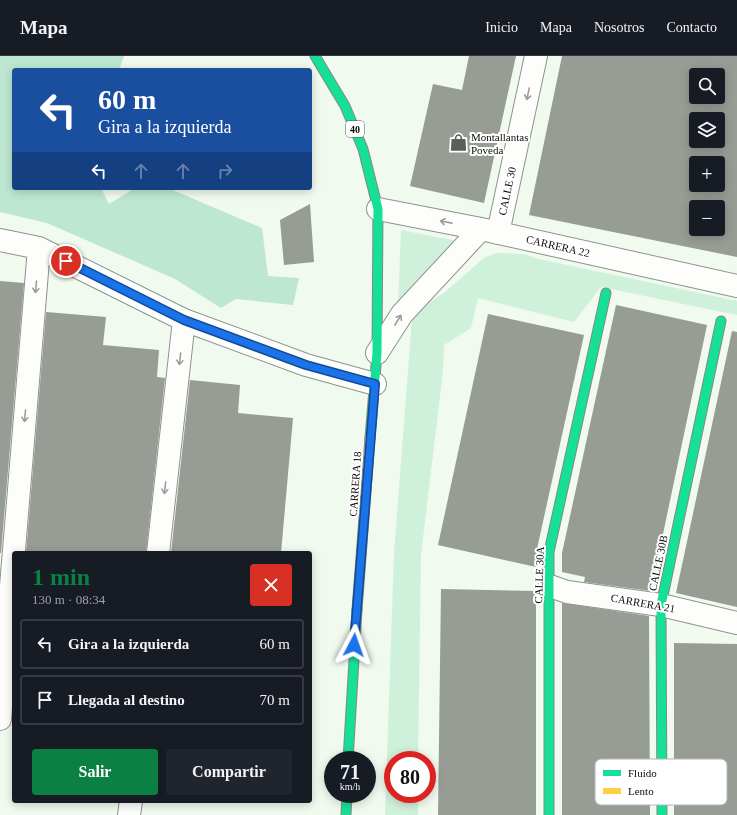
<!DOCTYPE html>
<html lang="es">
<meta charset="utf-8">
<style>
body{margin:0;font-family:Georgia,serif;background:#20242c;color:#f1f3f6;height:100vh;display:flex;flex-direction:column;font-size:15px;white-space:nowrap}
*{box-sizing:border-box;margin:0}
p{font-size:13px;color:#9ea1a6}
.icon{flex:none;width:22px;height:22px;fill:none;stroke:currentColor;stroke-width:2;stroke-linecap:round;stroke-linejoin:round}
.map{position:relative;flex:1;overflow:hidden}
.drawer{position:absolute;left:12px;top:495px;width:300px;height:252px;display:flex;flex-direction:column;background:#171b24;border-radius:4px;box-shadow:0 2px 10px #0003}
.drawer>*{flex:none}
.top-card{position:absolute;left:12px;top:12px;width:300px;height:122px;border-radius:4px;box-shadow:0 2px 10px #0003;background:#1a4fa0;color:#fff;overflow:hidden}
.buttons{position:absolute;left:689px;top:12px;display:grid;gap:8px}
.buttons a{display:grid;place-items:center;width:36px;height:36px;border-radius:4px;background:#171b24;box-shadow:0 2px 10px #0003;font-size:20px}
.speed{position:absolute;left:324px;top:695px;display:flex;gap:8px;font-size:20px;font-weight:700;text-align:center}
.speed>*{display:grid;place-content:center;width:52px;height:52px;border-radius:50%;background:#171b24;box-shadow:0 2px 10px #0003;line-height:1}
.speed small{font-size:10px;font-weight:400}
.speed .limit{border:6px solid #d22;background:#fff;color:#111}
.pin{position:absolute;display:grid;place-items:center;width:34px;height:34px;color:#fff;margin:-17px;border:2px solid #fff;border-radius:50%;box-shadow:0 1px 4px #0007}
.me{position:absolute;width:44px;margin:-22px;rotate:4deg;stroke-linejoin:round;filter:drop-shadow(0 0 3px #0008)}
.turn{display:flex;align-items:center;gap:14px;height:84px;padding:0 20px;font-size:18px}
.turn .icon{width:52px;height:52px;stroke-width:2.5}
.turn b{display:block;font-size:28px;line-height:34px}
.lanes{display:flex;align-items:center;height:38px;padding:0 20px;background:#0003;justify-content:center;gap:20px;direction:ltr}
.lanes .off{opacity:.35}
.round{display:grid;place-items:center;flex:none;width:42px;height:42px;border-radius:4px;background:#20242c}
.head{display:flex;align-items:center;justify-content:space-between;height:68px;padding:0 20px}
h1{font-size:24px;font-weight:700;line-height:30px;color:#0b8043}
.cta{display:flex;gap:8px;margin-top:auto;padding:8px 20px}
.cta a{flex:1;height:46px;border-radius:4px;background:#0b8043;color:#fff;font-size:16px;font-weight:700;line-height:46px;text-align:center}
.cta a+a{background:#20242c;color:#f1f3f6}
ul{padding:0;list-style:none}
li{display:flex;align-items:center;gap:12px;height:50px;margin:0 8px 6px;padding:0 12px;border:2px solid #363941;border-radius:4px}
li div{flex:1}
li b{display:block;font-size:15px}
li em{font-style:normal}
header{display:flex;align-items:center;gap:24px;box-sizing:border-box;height:56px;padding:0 20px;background:#171b24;border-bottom:1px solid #363941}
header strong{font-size:19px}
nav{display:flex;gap:22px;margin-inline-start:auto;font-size:14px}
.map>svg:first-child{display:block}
.green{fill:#cff0db}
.forest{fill:#bde7d0}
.building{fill:#979c94;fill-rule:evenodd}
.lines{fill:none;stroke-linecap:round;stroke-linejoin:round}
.street-casing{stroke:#8e938d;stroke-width:24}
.fast-casing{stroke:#858984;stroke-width:11}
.slow-casing{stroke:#858984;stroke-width:11}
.street{stroke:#fdfefc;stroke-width:22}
.fast{stroke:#16e098;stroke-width:9}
.slow{stroke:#ffcf43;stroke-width:9}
.oneway{stroke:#9c9d9c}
.route-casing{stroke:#114b97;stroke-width:10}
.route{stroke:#1a73e8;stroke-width:7}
.labels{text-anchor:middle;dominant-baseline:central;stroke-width:4;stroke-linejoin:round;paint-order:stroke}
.shield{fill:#fff;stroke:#545454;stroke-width:1}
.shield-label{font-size:10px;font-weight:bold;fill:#0b0b0b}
.poi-label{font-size:11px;fill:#0b0b0b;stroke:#fff;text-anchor:start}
.street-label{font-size:11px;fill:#0b0b0b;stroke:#fff}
.key{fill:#fff;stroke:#b6b6b6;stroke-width:1}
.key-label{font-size:11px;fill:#0b0b0b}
</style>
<header>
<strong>Mapa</strong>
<nav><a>Inicio</a><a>Mapa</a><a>Nosotros</a><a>Contacto</a></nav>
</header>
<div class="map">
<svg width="737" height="759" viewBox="0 0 737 759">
<rect width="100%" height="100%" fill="#f0faee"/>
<path class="green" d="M401,174L457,185L398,250Z
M497,197L523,198L539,203L737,245V259L601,231L574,266L478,242L471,272L444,289L443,315L421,499L418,704H393V738H418V759H385L394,497L412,263L428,247L444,237L485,201Z"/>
<path class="forest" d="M0,0H124L119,14H14V132H101L109,148L135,132H168L262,172L268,220L299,222L293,249L236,243L221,252L175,223L47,167L0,156Z"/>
<path class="building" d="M469,0H516L484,147L410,130L433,28L462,34Z
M562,0H737V201L529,159ZM696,19H718V41H696ZM696,63H718V85H696ZM696,107H718V129H696ZM696,151H718V173H696Z
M310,148L314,206L284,209L280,164Z
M0,225L24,227L1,497H0Z
M616,249L707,269L651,535L584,526L585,521L562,516V497Z
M46,256L106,261L103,289L159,294L157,321L165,322L146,497H26Z
M488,258L584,279L537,493L536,511L438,489Z
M732,275L737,276V551L676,537Z
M190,324L240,329L238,357L293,362L281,497H171Z
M441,533L536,535V759H438Z
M562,547L649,560L650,759H562Z
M674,587L737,588V759H674Z"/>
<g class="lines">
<defs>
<path id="street" d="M378,153L481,173L737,230
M498,177L536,0
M0,184L39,192L184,264L306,309L375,328
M377,297L402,258L481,173
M158,497L184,264
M550,530L567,536L661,549L737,567
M0,663L39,192
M129,759L131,745"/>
<path id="fast" d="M315,0L345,50L363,93L378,153L377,297L370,382
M348,704L357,554
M346,759L347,738
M549,759V496L606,237
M662,759L661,549L721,265"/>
<path id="slow" d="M357,554L370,382"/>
</defs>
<use href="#street" class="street-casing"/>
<use href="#fast" class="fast-casing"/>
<use href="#slow" class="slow-casing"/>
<use href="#street" class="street"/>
<use href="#fast" class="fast"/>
<use href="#slow" class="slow"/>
</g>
<defs><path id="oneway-shaft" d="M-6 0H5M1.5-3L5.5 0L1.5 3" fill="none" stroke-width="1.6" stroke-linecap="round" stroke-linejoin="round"/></defs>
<g class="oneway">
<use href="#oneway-shaft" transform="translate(528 38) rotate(102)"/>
<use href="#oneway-shaft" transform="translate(446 166) rotate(-169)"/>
<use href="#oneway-shaft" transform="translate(36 231) rotate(95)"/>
<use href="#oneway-shaft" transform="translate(398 264) rotate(-58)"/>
<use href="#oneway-shaft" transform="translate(180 303) rotate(96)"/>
<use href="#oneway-shaft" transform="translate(25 360) rotate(95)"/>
<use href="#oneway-shaft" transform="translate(165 432) rotate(96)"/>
</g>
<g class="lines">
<defs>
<path id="route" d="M66,205L184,264L306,309L375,328L354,589"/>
</defs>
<use href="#route" class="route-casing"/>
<use href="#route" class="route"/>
</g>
<defs>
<symbol id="shop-bare" viewBox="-9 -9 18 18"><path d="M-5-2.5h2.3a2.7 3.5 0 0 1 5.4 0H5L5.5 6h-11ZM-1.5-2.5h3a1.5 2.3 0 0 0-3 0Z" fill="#5b5f5a" stroke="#fff" stroke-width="2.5" paint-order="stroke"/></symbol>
</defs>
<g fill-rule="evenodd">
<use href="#shop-bare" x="446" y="74" width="25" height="25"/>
</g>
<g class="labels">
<rect class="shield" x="346" y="65" width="18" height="16" rx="3"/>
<g class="shield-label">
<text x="355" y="73">40</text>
</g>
<g class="poi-label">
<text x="471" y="81">Montallantas<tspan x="471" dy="13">Poveda</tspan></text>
</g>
<g class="street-label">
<text transform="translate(507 135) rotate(-78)">CALLE 30</text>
<text transform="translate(558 190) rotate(13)">CARRERA 22</text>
<text transform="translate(355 428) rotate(-86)">CARRERA 18</text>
<text transform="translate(658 507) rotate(-78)">CALLE 30B</text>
<text transform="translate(539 519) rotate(-88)">CALLE 30A</text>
<text transform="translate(643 547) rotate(10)">CARRERA 21</text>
</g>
</g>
<rect x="595" y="703" width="132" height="46" rx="6" class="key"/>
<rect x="603" y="714" width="18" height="6" fill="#16e098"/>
<rect x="603" y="732" width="18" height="6" fill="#ffcf43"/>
<g class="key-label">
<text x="628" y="721">Fluido</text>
<text x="628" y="739">Lento</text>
</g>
</svg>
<div class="buttons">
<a><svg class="icon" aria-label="search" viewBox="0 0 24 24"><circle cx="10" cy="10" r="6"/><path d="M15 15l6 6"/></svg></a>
<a><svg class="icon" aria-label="layers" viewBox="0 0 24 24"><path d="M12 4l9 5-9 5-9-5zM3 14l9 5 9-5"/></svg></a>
<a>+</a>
<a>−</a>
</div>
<div class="speed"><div>71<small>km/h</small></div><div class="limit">80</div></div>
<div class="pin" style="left:66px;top:205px;background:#d93025"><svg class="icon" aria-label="arrive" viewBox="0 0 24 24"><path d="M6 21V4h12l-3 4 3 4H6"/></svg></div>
<svg class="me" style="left:354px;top:589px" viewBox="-20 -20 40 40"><path d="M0-17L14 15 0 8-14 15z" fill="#1a73e8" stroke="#fff" stroke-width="4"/></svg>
<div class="top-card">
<div class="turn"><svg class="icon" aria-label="left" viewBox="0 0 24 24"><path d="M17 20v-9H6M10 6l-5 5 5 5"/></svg><div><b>60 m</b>Gira a la izquierda</div></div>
<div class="lanes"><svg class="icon" aria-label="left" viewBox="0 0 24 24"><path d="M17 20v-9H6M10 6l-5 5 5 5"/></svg><svg class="icon off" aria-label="ahead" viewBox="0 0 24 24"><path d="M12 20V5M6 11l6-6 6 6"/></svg><svg class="icon off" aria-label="ahead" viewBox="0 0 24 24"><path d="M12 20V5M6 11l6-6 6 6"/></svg><svg class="icon off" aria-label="right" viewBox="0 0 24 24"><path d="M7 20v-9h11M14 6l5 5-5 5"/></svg></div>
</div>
<section class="drawer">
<div class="head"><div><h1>1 min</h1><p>130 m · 08:34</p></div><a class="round" style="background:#d93025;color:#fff"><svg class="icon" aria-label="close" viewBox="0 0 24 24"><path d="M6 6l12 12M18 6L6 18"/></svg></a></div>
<ul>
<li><svg class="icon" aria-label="left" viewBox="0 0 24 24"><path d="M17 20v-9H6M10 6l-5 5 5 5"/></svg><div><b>Gira a la izquierda</b></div><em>60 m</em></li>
<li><svg class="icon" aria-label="arrive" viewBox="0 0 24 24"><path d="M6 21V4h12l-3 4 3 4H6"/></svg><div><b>Llegada al destino</b></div><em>70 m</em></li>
</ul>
<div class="cta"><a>Salir</a><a>Compartir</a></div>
</section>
</div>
